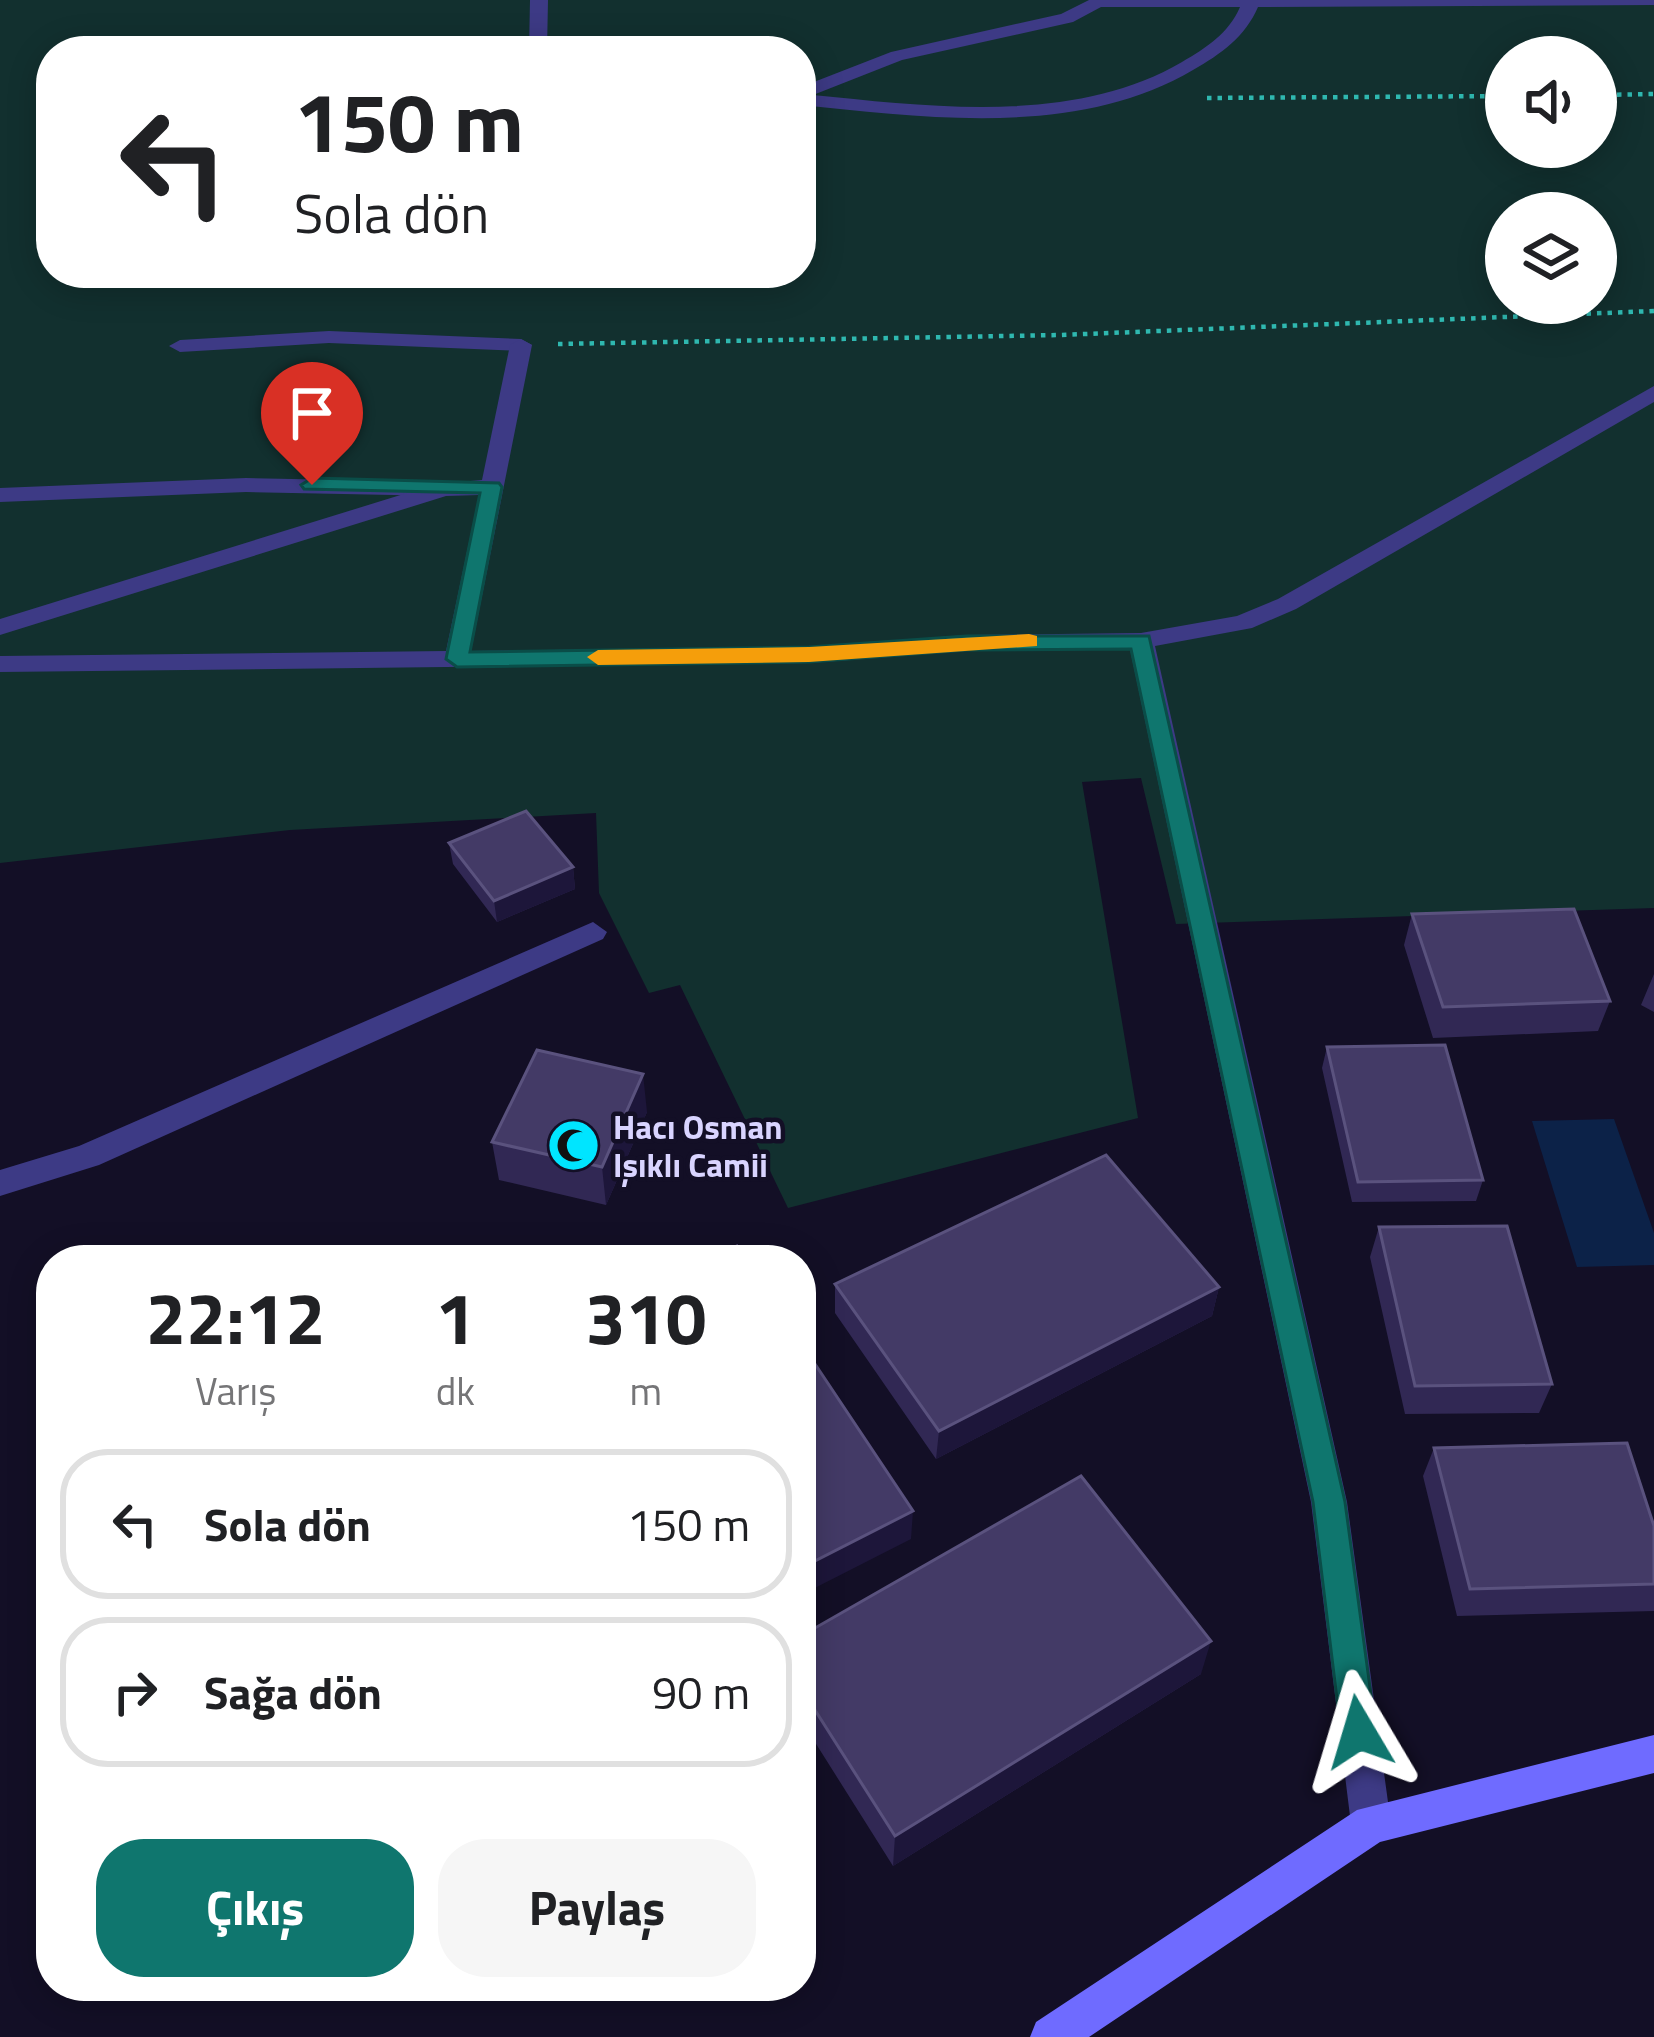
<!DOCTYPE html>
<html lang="tr">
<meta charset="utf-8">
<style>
body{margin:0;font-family:"Titillium Web",sans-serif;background:#f6f6f6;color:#202124;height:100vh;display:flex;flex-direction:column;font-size:45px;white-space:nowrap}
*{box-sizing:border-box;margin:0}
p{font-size:39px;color:#757577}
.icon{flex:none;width:66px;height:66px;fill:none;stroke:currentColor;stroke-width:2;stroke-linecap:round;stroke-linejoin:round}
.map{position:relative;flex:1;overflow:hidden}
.drawer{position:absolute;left:36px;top:1245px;width:780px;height:756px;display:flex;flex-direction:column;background:#fff;border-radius:48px;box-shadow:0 6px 30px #0003}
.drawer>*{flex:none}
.hud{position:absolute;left:36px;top:36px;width:780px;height:252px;border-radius:48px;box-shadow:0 6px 30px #0003;background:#fff;color:#202124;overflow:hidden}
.fabs{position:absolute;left:1485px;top:36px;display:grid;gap:24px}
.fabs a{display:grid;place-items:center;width:132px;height:132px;border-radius:50%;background:#fff;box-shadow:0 6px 30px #0003;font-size:60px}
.pin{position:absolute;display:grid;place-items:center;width:102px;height:102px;color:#fff;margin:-123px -51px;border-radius:50% 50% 50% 0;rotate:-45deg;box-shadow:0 0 12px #0007}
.pin .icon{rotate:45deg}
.me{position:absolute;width:132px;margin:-66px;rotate:353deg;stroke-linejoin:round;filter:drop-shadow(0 0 9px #0008)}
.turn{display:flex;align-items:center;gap:42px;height:252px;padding:0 60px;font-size:54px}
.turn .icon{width:156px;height:156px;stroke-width:2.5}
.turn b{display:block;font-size:84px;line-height:102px}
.eta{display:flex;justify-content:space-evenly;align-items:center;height:204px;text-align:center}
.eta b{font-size:72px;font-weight:700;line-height:84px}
.cta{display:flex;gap:24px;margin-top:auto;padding:24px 60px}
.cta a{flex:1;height:138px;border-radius:48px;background:#0f766e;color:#fff;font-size:48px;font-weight:700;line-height:138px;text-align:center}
.cta a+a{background:#f6f6f6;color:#202124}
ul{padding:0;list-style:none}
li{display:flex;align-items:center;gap:36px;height:150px;margin:0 24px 18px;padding:0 36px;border:6px solid #e0e0e0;border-radius:48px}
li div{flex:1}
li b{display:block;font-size:45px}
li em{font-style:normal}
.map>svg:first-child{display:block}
.green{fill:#12302f;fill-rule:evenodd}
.water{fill:#0c2248}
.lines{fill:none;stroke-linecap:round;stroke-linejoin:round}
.path{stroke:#2fb8b0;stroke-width:4.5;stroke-dasharray:4.5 6;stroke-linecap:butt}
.lane{fill:#3d3a85;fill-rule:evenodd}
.street{fill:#3d3a85;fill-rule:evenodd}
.secondary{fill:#6f6bff;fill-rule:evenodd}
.wall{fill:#312854}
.shaded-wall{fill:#1d163a}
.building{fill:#433a66;stroke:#5a527e;stroke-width:3}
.route{fill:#0f766e;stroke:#0a4d48;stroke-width:3}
.slow{fill:#f59e0b}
.labels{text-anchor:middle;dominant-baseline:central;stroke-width:9;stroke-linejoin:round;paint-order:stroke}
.poi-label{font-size:33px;font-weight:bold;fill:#d9d4ff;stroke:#130f26;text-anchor:start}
</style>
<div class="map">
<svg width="1654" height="2037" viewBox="0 0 1654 2037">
<rect width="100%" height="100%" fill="#130f26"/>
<path class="green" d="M0,0H1654V908L1176,924L1141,778L1082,782L1138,1118L788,1208L680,985L649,993L599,893L596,813L290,830L0,863ZM51,51H801V273H51ZM1506,57H1596V147H1506ZM1506,213H1596V303H1506Z"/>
<path class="water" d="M1614,1119L1654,1233V1265L1577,1267L1532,1121Z"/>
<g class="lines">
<path class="path" d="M1596,95L1654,94
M1207,98L1506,96
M558,344L1060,335L1654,311"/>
<path class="lane" d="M329,331L521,339L532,345L521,351L329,343L180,352L169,346L180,340Z
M246,478L444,482L456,489L444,496L246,492L0,502V488Z
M593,922L607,932L603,939L99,1165L0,1196V1170L79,1146Z"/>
<path class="street" d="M530,0H548L547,51H529Z
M1089,0H1654V5L1258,7C1245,37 1221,54 1193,70C1078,138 928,118 801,105V87L891,52L1061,14ZM1101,7H1240C1229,33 1206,48 1182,62C1074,125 933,107 813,95L902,60L1073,22Z
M521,339L532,345L471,651L809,647L967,635L1141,633L1237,616L1278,599L1654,386V402L1296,609L1252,628L1155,646L1347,1502L1391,1824L1385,1838L1371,1844L1357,1838L1351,1824L1311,1502L1130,649L967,651L809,663L0,672V656L446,651L479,495L446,496L0,635V619L436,484L482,480L510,345Z"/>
<path class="secondary" d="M1654,1735V1773L1380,1842L1089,2037H1030L1036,2022L1357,1810Z"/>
</g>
<path class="wall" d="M449,843L573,867L575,889L497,922L453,864Z
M1412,914L1610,1001L1598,1031L1433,1038L1404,945Z
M1654,974V1012L1641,1005Z
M1327,1047L1483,1180L1476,1201L1352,1202L1322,1068Z
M647,1112L606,1205L499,1180L492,1142Z
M1379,1227L1552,1384L1539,1413L1405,1414L1370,1257Z
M835,1284L1219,1287L1212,1316L936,1459L835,1313Z
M1434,1448L1654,1526V1611L1457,1616L1423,1476Z
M801,1636L1201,1674L893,1866L801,1720Z"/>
<path class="shaded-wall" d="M573,867L575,889L497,922L494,901Z
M643,1074L647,1112L606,1205L602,1167Z
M1219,1287L1212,1316L936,1459L939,1431Z
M913,1511L911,1539L801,1595V1568Z
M1211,1641L1201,1674L893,1866L895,1836Z"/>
<path class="building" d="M526,811L573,867L494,901L449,843Z
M1574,909L1610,1001L1443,1007L1412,914Z
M1445,1045L1483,1180L1358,1182L1327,1047Z
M537,1050L643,1074L602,1167L492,1142Z
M1106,1155L1219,1287L939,1431L835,1284Z
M1507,1226L1552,1384L1415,1386L1379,1227Z
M737,1246L746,1260H707Z
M801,1343L913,1511L801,1568Z
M1627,1443L1654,1526V1584L1470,1589L1434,1448Z
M1081,1476L1211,1641L895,1836L801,1688V1636Z"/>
<path class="route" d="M312,478L499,483L502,487L470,652L809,647L967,636H1149L1345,1502L1376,1732L1371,1744L1359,1749L1346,1744L1341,1732L1313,1502L1131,649L967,650L809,662L457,667L446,659L480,493L304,489L301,485Z"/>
<path class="slow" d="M1029,634L1037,636V646L809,662L598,665L587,657L598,650L809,647Z"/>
<defs>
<symbol id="mosque-disc" viewBox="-11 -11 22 22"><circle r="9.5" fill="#00e5ff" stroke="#130f26"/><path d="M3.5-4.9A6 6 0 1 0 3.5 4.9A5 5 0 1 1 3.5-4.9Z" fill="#111"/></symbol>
</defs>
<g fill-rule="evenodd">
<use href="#mosque-disc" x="544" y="1116" width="59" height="59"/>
</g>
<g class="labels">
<g class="poi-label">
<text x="613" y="1127">Hacı Osman<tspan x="613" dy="38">Işıklı Camii</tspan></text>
</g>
</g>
</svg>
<div class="fabs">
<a><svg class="icon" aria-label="sound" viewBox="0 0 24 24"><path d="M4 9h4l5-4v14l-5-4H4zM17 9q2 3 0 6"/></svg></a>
<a><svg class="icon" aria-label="layers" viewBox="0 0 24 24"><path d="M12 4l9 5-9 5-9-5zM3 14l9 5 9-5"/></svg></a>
</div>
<div class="pin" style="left:312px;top:485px;background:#d93025"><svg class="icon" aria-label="arrive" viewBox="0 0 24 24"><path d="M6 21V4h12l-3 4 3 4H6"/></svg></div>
<svg class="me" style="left:1359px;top:1732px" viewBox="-20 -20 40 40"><path d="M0-17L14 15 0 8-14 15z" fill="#0f766e" stroke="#fff" stroke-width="4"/></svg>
<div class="hud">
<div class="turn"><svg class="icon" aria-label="left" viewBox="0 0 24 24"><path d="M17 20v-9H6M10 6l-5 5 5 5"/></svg><div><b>150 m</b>Sola dön</div></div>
</div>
<section class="drawer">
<div class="eta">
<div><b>22:12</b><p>Varış</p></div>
<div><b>1</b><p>dk</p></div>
<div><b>310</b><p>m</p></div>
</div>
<ul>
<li><svg class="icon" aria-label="left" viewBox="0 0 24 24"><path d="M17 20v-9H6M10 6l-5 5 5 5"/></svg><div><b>Sola dön</b></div><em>150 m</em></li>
<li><svg class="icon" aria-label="right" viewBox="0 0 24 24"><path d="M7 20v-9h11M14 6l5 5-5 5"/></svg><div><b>Sağa dön</b></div><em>90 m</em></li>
</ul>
<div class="cta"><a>Çıkış</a><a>Paylaş</a></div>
</section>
</div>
